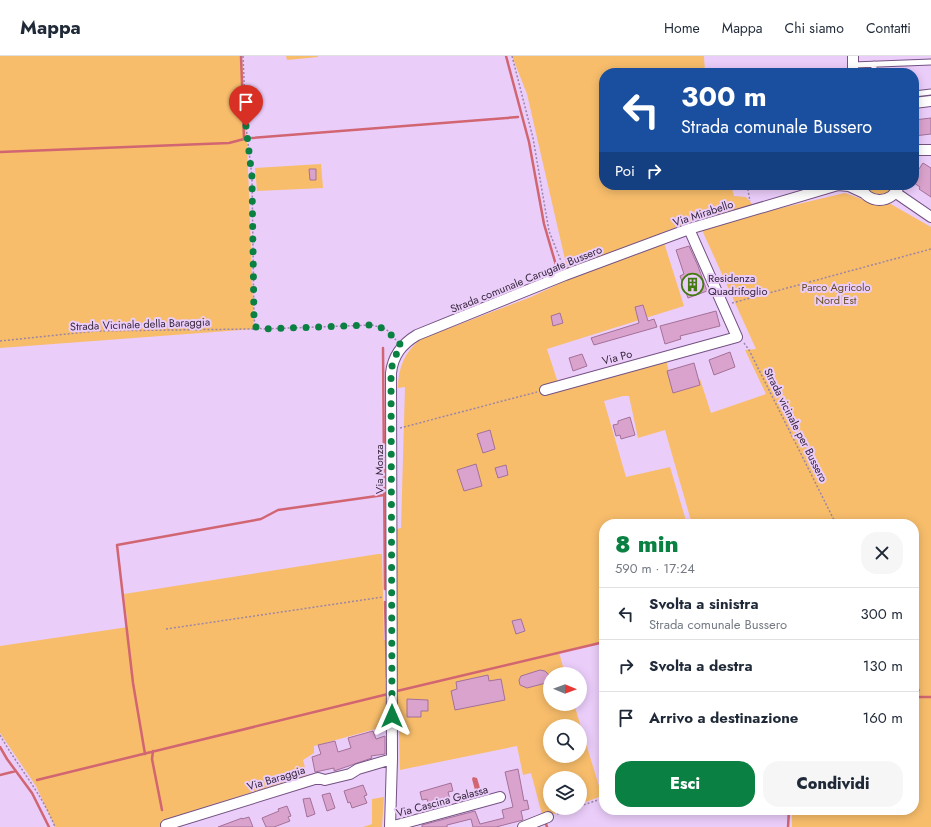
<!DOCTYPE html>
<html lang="it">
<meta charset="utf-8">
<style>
body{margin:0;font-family:Jost,sans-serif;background:#f6f6f7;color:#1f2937;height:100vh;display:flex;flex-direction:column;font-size:15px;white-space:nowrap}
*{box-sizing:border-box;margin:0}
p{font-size:13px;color:#747a83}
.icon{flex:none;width:22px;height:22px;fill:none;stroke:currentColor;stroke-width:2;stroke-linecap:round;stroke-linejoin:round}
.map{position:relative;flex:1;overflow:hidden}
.panel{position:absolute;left:599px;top:463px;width:320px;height:296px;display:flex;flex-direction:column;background:#fff;border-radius:16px;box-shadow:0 2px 10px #0003}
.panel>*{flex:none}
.top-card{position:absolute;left:599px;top:12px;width:320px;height:122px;border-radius:16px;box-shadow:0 2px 10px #0003;background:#1a4fa0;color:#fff;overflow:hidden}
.needle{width:26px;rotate:91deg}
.controls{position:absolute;left:543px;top:611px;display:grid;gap:8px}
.controls a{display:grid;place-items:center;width:44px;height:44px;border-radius:50%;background:#fff;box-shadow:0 2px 10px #0003;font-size:20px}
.pin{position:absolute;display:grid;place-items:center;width:34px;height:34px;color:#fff;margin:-41px -17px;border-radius:50% 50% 50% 0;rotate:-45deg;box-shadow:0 0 4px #0007}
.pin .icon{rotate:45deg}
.me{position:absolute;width:44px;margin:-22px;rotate:0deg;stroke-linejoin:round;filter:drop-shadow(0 0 3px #0008)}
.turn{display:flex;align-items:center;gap:14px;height:84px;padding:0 16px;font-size:18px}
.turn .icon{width:52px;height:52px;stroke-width:2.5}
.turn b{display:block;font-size:28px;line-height:34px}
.then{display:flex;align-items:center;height:38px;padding:0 16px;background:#0003;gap:8px;font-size:15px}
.round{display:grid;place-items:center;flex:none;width:42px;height:42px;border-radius:16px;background:#f6f6f7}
.headline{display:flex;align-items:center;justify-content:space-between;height:68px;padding:0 16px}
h1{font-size:24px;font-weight:800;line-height:30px;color:#0b8043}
.cta{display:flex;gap:8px;margin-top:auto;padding:8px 16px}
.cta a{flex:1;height:46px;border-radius:16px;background:#0b8043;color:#fff;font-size:16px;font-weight:800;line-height:46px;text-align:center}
.cta a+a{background:#f6f6f7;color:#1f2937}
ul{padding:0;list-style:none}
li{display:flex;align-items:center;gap:12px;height:52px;padding:0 16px;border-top:1px solid #e0e1e3}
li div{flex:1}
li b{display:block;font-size:15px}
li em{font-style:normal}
header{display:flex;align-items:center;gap:24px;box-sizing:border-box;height:56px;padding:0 20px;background:#fff;border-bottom:1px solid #e0e1e3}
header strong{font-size:19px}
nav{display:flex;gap:22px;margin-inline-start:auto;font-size:14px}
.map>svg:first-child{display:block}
.green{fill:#f7bd6b;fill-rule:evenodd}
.water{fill:#d16571}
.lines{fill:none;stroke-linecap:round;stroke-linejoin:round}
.stream{stroke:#d16571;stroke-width:2.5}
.building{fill:#daa3cd;stroke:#a37098}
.lane-casing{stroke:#745283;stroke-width:7}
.street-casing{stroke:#745283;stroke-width:12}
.path{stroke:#9c85a7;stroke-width:1.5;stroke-dasharray:2 2;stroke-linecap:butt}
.lane{stroke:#fff;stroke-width:5}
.street{stroke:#fff;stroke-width:10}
.route{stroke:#0b8043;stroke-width:7;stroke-dasharray:0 12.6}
.labels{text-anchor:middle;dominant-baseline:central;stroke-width:4;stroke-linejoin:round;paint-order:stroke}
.street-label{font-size:11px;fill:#35263b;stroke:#ebcdfa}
.poi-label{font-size:11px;fill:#35263b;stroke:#ebcdfa;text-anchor:start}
.park-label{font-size:11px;fill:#684d25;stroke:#ebcdfa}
</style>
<header>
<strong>Mappa</strong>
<nav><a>Home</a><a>Mappa</a><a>Chi siamo</a><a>Contatti</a></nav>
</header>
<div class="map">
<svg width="931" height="771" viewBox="0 0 931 771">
<rect width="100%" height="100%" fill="#ebcdfa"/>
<path class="green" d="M0,0H242L247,86L254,273L0,292Z
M286,0H318V1L287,4Z
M512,0H704L705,17H604V129H731L734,140L746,141L760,157L845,137L875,148L889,147L931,171V771H792V754H914V468H692L665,374L638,382L629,340H623L604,345L626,421L670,411L687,468H604V585L559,596L565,618H550V648H574L602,740L580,748V722H550V752H570L543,762L531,717L523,719L517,690L400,714L399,673L390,669L314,690V697L303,704L307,719L161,765L163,771H55L36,730L0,677V590L128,571L124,538L378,498H382L384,584H389L393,474L401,472L405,331L398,332C398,312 405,295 421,283L531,241L571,222L567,212L527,38ZM697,163L756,293L745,294L766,338L711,357L700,323L673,331L665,300L559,330L547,293L684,250L661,177ZM550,670H580V700H550Z
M321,108L323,132L257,135L255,112Z
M865,129H895C890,137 880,144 870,137C868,136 866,131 865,129Z
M384,741L382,771H363L372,768V743Z"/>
<path class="water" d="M473,721L477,722L480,732L475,734L472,723Z"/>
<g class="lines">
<path class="stream" d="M506,0L529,86L544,168L558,216
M252,82L518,61
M0,96L229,87L244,83L241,0
M383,292L385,533
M385,546L387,621
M397,635L604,586
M914,641H931
M0,691L7,703L32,737L49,771
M153,695L152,703L162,754
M145,698L133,627L117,489L261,463L278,454L384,439
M0,719L16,715
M37,724L388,638
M546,768L547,771
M788,771L789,754"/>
</g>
<path class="building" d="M931,62V78L914,80V64Z
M923,107L931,112V141L919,133L920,131L914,127V117L917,112L919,113Z
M309,113H316V124H310Z
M689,190L698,210L707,235L688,242L680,220L684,218L676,194Z
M643,249L648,265L654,263L657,271L594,289L591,282L639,267L635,251Z
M716,255L720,270L680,280L681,283L665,288L660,270Z
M560,257L563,267L553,270L551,260Z
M730,296L735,311L714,319L709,304Z
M582,298L587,310L573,315L569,302Z
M694,307L700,329L673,337L667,315Z
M630,361L635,379L621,383L620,379L616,380L613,369L618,368V365Z
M490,374L495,393L483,397L477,378Z
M476,408L482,430L464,435L457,414Z
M506,409L508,419L498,422L495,412Z
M521,563L525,575L516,578L512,565Z
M540,614L545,615L549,619V622L546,627L527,632L520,629L519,624L521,620Z
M488,619L489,625L501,623L505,644L455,654L451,635L457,633L456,626Z
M407,643L428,644V655H421V661H407Z
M373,675L376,683L385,680V698L371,700L372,702L334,715V712L315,716L312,701L321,698L318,689L335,685L338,696L351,692L348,682Z
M518,713L524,745L527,744L529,753L521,755L523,764L496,771H473L471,763L447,769V771H422V769L475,755L480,768L504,762L502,754L513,751L505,716Z
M451,727L453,735L448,736L450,743L429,749L427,743L422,744L420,736Z
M363,729L367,739L364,740L367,747L352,752L350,746L348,747L344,735Z
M330,737L335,752L327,755L322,739Z
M310,742L315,758L307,761L303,743Z
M287,750L291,760L288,761L290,765L274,771H266L262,762L279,755L278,753Z
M249,761L253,771H218L242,762V763Z"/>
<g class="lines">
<defs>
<path id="lane" d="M874,8V17
M853,9L931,6
M914,38L931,36"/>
<path id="street" d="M853,0V17
M914,47L931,45
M914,94H931
M838,129L849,130L864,137
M860,129C866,149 893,149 899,129
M896,137L931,161
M545,334L737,281L689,173
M167,771L166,769L318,722L325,724L350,718L358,713L392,703
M390,771L392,703L391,317C393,299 402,288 417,279L565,219L689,173L838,129
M390,771L500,741
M523,771L548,761"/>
</defs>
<use href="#lane" class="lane-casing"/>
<use href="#street" class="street-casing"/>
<path class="path" d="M243,0L246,70L252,121L254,263L256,271
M512,0L533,82L549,175L563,210
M747,129L750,145
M732,247L931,193
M256,271L262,273L372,269L386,273L396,284
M0,285L96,275L251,273H255L256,271
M744,287L749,294L836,468
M400,372L537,336
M166,573L383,541
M914,622L920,636L914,638
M0,679C18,711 41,736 55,771
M580,750L604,742
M557,758L575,752"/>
<use href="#lane" class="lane"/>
<use href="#street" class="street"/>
</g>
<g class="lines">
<path class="route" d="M246,70L252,121L254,263L256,271L262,273L372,269C388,272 390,279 402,290C395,298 392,307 391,317L392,660"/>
</g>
<defs>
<symbol id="building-ring" viewBox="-11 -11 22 22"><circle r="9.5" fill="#ebcdfa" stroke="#437b11" stroke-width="1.5"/><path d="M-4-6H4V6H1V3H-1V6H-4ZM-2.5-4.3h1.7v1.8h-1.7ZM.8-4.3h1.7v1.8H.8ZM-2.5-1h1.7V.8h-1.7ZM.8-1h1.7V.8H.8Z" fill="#437b11"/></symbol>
</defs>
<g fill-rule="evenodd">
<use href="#building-ring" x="680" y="216" width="25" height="25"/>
</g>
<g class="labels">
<g class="street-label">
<text transform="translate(703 157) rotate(-18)">Via Mirabello</text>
<text transform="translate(526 223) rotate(-22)">Strada comunale Carugate Bussero</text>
<text transform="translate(140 268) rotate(-2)">Strada Vicinale della Baraggia</text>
<text transform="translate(617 301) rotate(-15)">Via Po</text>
<text transform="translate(796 369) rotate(63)">Strada vicinale per Bussero</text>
<text transform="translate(379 413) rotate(-90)">Via Monza</text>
<text transform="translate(276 722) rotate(-17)">Via Baraggia</text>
<text transform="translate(442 745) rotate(-15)">Via Cascina Galassa</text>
</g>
<g class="poi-label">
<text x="708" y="222">Residenza<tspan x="708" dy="13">Quadrifoglio</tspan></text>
</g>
<g class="park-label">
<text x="836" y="231">Parco Agricolo<tspan x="836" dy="13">Nord Est</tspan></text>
</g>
</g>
</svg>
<div class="controls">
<a><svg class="needle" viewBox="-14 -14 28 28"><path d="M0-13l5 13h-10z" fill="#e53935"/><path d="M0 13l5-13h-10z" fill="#747a83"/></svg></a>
<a><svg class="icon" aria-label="search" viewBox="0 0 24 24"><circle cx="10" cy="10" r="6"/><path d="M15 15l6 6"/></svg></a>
<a><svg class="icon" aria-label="layers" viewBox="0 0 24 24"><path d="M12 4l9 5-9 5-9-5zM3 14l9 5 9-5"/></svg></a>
</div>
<div class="pin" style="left:246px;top:70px;background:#d93025"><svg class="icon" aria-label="arrive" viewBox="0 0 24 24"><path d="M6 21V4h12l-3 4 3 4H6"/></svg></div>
<svg class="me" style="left:392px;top:660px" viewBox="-20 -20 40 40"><path d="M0-17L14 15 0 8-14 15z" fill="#0b8043" stroke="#fff" stroke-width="4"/></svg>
<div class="top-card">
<div class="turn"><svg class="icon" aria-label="left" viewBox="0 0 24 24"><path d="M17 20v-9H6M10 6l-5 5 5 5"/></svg><div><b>300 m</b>Strada comunale Bussero</div></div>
<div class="then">Poi<svg class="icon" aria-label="right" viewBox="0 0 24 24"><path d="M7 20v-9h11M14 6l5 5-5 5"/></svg></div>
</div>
<section class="panel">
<div class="headline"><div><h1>8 min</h1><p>590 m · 17:24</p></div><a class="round"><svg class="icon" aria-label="close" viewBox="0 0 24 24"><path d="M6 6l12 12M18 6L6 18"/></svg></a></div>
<ul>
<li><svg class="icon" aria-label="left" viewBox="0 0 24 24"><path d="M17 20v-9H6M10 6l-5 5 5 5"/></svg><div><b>Svolta a sinistra</b><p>Strada comunale Bussero</p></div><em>300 m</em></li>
<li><svg class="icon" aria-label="right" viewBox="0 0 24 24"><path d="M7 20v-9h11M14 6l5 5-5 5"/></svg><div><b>Svolta a destra</b></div><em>130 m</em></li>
<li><svg class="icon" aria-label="arrive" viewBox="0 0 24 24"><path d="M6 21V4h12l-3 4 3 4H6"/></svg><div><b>Arrivo a destinazione</b></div><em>160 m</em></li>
</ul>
<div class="cta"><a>Esci</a><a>Condividi</a></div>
</section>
</div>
